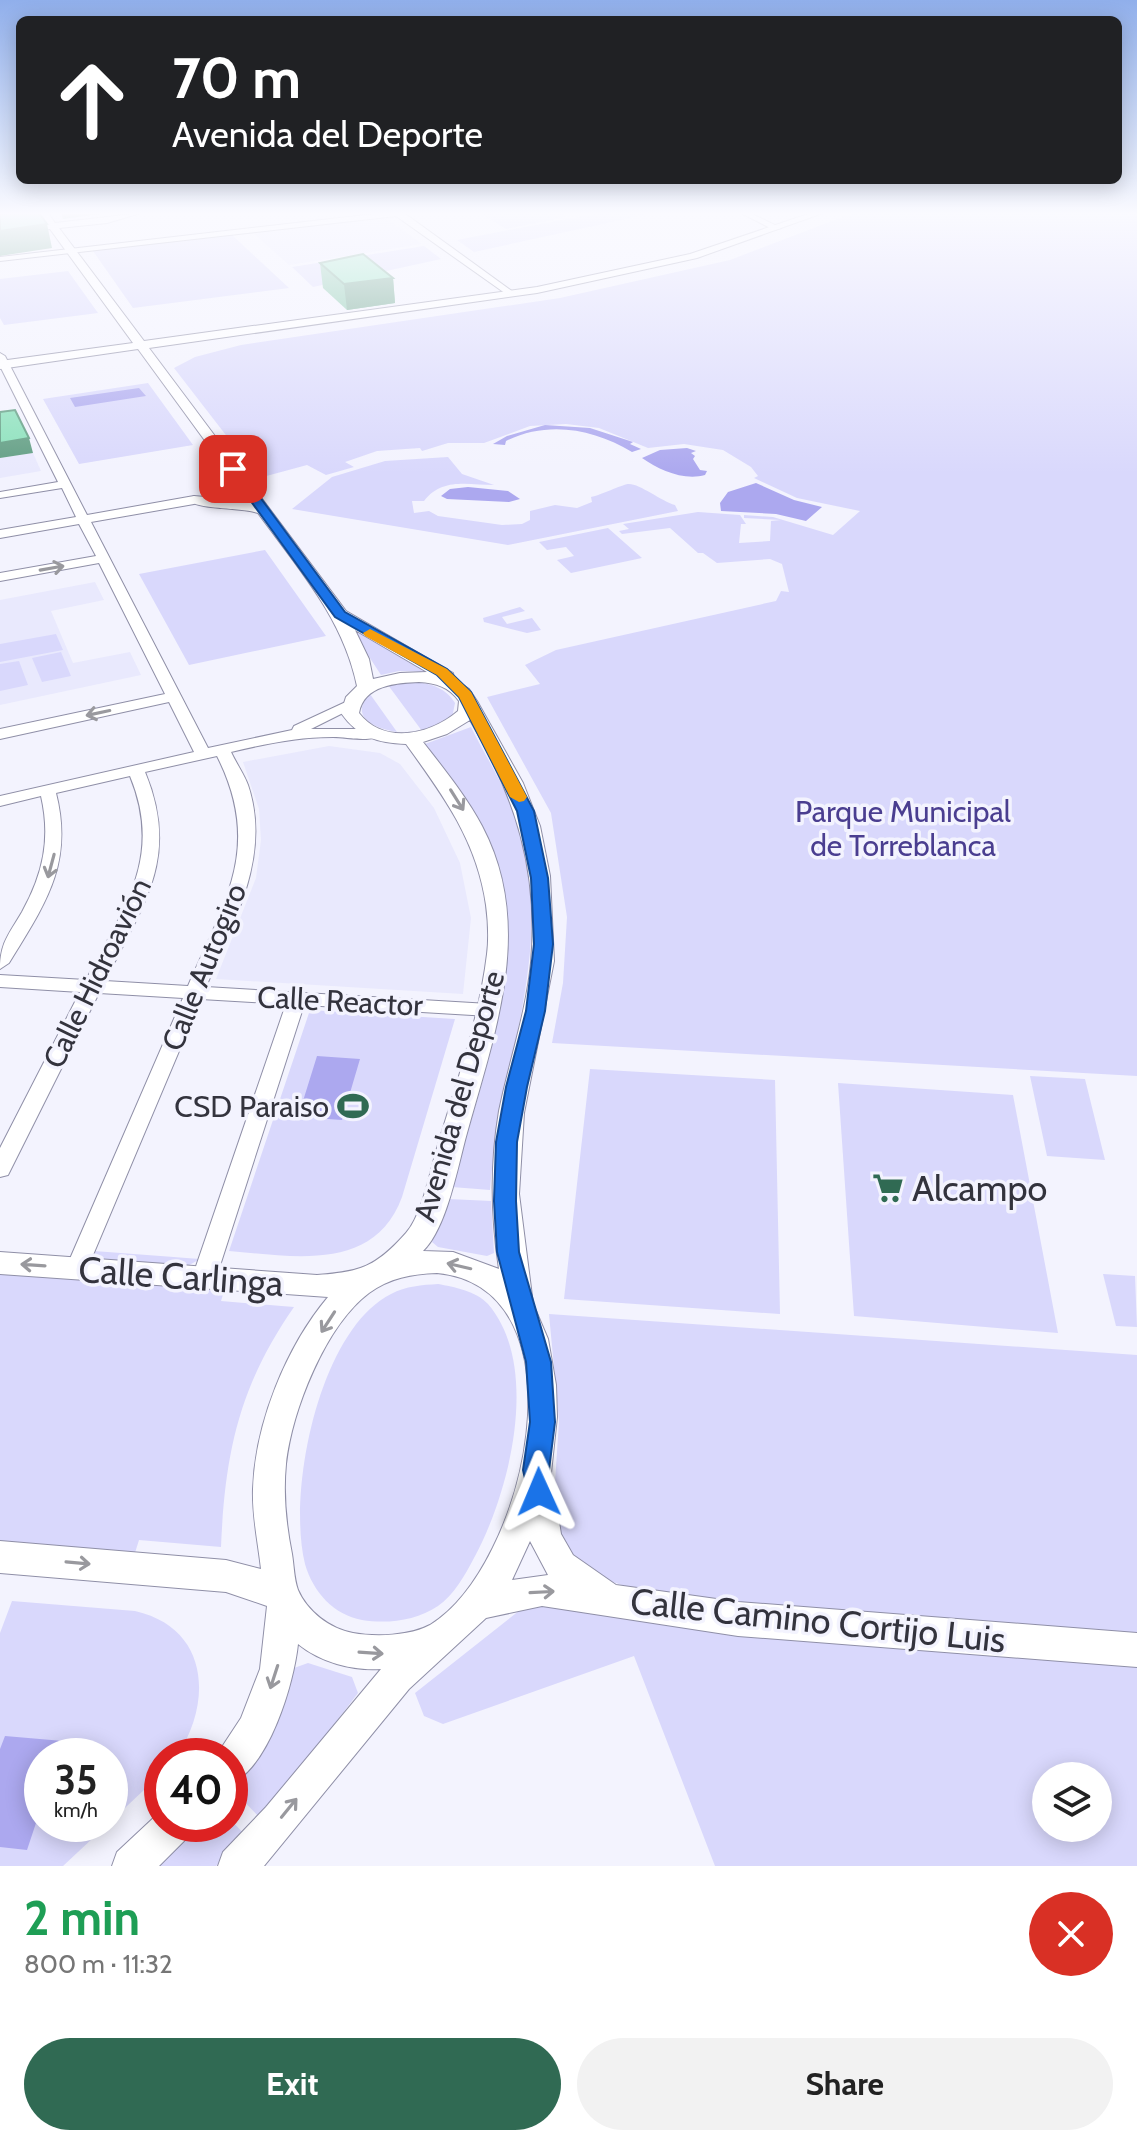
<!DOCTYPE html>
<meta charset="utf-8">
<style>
body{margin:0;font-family:Cabin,sans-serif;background:#f2f2f2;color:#222;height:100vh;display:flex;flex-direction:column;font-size:30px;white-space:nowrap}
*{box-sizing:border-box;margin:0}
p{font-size:26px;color:#767676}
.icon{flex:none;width:44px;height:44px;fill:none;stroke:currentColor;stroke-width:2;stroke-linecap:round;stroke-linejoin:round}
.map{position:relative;height:1866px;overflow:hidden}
.sheet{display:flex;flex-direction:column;background:#fff;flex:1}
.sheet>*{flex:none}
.top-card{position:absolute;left:16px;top:16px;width:1106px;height:168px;border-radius:12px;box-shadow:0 4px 20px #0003;background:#202124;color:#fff;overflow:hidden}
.fabs{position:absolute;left:1032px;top:1762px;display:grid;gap:16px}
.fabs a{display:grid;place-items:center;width:80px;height:80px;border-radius:50%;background:#fff;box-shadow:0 4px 20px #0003;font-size:40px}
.speed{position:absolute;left:24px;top:1738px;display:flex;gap:16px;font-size:40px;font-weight:700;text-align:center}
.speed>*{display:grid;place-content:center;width:104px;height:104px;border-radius:50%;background:#fff;box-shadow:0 4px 20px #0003;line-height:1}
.speed small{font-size:20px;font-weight:400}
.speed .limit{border:12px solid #d22;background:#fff;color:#111}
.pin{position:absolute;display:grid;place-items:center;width:68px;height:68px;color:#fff;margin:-34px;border-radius:16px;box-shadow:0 4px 12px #0006}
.me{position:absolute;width:88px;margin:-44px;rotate:359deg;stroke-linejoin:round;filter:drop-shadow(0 0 6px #0008)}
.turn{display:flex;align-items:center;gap:28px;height:168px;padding:0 24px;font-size:36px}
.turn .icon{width:104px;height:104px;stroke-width:2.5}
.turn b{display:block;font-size:56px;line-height:68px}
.round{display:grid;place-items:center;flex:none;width:84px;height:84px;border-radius:42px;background:#f2f2f2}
.head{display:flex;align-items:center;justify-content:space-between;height:136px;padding:0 24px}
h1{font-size:48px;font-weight:700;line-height:60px;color:#1e9e55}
.cta{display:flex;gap:16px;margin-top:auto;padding:16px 24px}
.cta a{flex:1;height:92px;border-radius:48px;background:#306a53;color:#fff;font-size:32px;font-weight:700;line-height:92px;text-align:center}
.cta a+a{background:#f2f2f2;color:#222}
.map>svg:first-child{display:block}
.built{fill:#e9e9fd}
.green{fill:#d9d8fc;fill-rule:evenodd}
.water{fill:#aca8ef}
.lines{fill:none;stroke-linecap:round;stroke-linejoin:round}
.minor-casing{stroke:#8f8fa7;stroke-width:2}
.tertiary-casing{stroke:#8f8fa7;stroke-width:2}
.minor{fill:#fff;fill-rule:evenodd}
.tertiary{fill:#fff;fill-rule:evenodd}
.wall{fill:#77c2a1}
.shaded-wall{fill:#619e83}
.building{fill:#8ae1bb;stroke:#619e83;stroke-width:2}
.oneway{stroke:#99999e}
.route{fill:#1a73e8;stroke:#114b97;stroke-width:2}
.slow{fill:#f59e0b}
.labels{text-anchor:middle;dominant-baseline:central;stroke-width:7;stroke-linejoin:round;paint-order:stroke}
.park-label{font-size:30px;fill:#4a3e90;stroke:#f3f3fe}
.street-label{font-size:30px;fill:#33333d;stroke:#f3f3fe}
.poi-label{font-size:30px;fill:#33333d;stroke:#f3f3fe;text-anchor:end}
.near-poi-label{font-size:36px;fill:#33333d;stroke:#f3f3fe;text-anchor:start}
.near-street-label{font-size:36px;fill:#33333d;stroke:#f3f3fe}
</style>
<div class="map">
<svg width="1137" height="1866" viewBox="0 0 1137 1866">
<rect width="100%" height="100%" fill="#f3f3fe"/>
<path class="built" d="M385,217L422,244L289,265L253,233Z
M33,453L41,471L0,478V458Z
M95,582L104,600L51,611L73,663L130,652L141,675L0,705V600Z
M329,746L380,753L400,764L434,808L460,863L471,918L463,994L216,979L256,878L261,840L259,809L243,762Z"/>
<path class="green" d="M480,213H560L567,217L506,229Z
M598,213H653L474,252L457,240Z
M853,213H1137V1076L552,1043L563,983L567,917L551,813L487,697L540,684L525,665L556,650L776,601L781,591L789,592L782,564L770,559L717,563L703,553H698L670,528L622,534L619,531L629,529L623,524L698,512L740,515L746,524H741L739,543L770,541L771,521L781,520L744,518V515L773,517L833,535L860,511L797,498L754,478L758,476L751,467L723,450L684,444L648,448L599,428L566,424L530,426L484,443H448L422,451L420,448L377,451L345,462L354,467L326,475L307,465L259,478L174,368L195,357L241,345L560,298L730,260Z
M232,235L289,288L133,308L93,251Z
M424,246L441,259L313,287L292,267Z
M68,271L98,313L4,325L0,318V279Z
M148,383L193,445L79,464L43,399Z
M448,457L462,474L494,485C469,485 442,477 424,501H412L414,513L429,511L438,516L502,525L522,524L530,520V511L555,505L577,508L592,502L591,497C601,495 621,485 628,484C639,483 661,501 675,505L678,511L508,545L292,509L332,477L385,461Z
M608,528L642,558L571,573L557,560L574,556L566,547L547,550L539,542Z
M265,550L326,636L189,665L139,574Z
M520,607L525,611L502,617L507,624L532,618L541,630L527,633L484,622L483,618Z
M356,631L433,672L399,671L381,675L353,632Z
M56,634L63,650L0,662V644Z
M61,652L71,676L42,682L32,658Z
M19,661L28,685L0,691V664Z
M416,682C432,684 446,688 455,703L452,718L422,731L388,685Z
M370,694L397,732C375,729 348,717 370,694Z
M471,727C486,757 506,788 517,820C559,944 499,1067 490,1190L452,1187C482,1075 541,936 481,824C466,796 444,770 425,744Z
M310,1010L455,1019L402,1197C374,1273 293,1256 229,1251Z
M590,1069L775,1080L780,1314L564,1299Z
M1030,1076L1085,1079L1105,1160L1047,1156Z
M838,1083L1013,1095L1058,1333L854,1316Z
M449,1199L491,1201L494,1253L487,1256L438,1247L432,1242Z
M94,1251L200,1259L184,1268L98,1261L94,1258Z
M0,1272L225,1288L221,1301L294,1307C239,1386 225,1453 221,1547L139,1540L134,1556L0,1545Z
M1103,1274L1135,1276L1137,1327L1116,1326Z
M438,1284C454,1287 476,1291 488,1304C542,1367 509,1494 474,1558C465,1575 454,1595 438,1606C416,1621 387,1624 362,1620C334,1615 313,1592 305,1564C287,1492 319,1330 391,1294C406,1286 422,1285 438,1284Z
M549,1314L1137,1355V1866H715L634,1656L443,1724L424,1716L415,1693L529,1603L646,1593L607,1580L575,1565L552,1529L559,1421ZM1046,1776H1098V1828H1046Z
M12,1601L135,1611C209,1628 213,1701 177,1756H162V1773L110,1822V1756H42V1824H108L63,1866H0V1633Z
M308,1663L352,1677L358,1693L262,1820L232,1789C264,1749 279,1717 294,1668Z
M230,1819L246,1836L216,1866H158L199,1824H230Z"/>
<path class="water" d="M139,388L146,396L75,407L70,398Z
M545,425L590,428L633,442L630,444L641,449L632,452C594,429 548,420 506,441L505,445L493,444L507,436Z
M687,448L696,451L691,453L695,456L693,459L700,470L707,471L705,475C684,481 659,470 642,458L660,450Z
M756,483L794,500L822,507L806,521L776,514L721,511L720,503L728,492Z
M468,487L508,491L520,499L509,502L447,499L441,496L450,489Z
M317,1056L360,1059L342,1120L298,1117Z
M5,1736L63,1741L58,1756H42V1805L27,1850L0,1847V1749Z"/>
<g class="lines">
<defs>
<path id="minor" d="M383,213H404L516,294L509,296L396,216L0,261V257Z
M741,213H750L781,228L774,230Z
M0,353L5,356L87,515L194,496L200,500L194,504L91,522L208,748L292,730L294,726L350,700L355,701V707L311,729H375L383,734C371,743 348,737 333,737C298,737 265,744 231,752C236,763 244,774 248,785C272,856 233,923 206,987L489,1004L499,1010L489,1016L304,1005L216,1278L212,1285L204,1287L196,1285L192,1278L286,1004L201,999L85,1274L77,1277L69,1274L66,1268L183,998L99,993L8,1175L0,1177V1148L80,992L0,987V975L86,980C123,909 164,858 130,776L56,793C74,864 45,904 9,963L0,969C0,943 9,934 22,912C43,874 51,839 41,796L0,806V796L194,752L169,702L0,739V729L165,694L99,563L0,581V573L96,556L79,524L0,538V530L76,517L62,488L0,498V492L58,482L0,366ZM217,756C263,847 225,901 188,986L105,981C142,906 181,859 145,772Z"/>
<path id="tertiary" d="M38,213H48L55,223L141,213L107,223L59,228L144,341L537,287L690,254L811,213H823L697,258L537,293L149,348L346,611L453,673L454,679L469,689L477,701L523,783L540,826L550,876L554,961L524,1113L519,1194L533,1304L548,1339L556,1385L557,1417L551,1473L561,1534L573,1555L616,1585L738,1602L1137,1633V1667L738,1636L542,1606L486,1618L409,1689L264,1866H218L223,1852L266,1807L381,1669C352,1671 320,1662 298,1644C294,1683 269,1768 230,1784V1756H216L241,1718L260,1669L267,1606L226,1592L0,1573V1541L226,1560L261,1569C258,1542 252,1516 253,1489C255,1424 286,1347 328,1297L0,1274V1252L317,1275C360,1272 376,1267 406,1233C422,1215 430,1172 437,1148C456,1084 479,1020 487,954C489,939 488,920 486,905C477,841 443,795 406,744C377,743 358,737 341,713L346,697L357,686C343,618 298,568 258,513C239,507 200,510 187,500L194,496L249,501L138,349L0,369V361L133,343L50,229L0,235V229L46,224ZM355,630L427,672L400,673L373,679L369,659ZM419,682C436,683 449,687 459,701L458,711C430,735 384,745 359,713C364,685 396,683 419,682ZM470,720C516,798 539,871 531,963C526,1013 509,1062 499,1111C490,1164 491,1217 499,1269L453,1252L423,1251C447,1228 458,1165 467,1133C495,1032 535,926 482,826C466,796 444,769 423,742L447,734ZM437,1273C590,1288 525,1568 430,1625C410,1636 375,1637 353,1633C330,1629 307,1611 298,1590C294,1579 294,1566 292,1554C286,1524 283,1494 286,1464C292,1411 325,1326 369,1293C389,1278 412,1274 437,1273ZM530,1541L548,1575L512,1580Z
M162,1810V1824H194L188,1837L159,1866H112L117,1852Z"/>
</defs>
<use href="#minor" class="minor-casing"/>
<use href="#tertiary" class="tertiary-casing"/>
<use href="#minor" class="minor"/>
<use href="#tertiary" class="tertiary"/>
</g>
<path class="wall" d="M320,263L393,278L395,303L347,310L323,288Z"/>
<path class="shaded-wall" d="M61,213H108L63,219Z
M47,224L52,248L0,256V231Z
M393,278L395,303L347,310L344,284Z
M29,438L33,453L0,458V443Z"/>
<path class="building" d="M9,213H39L47,224L0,231V214Z
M363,254L393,278L344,284L320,263Z
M15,410L29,438L0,443V412Z"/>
<defs><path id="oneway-shaft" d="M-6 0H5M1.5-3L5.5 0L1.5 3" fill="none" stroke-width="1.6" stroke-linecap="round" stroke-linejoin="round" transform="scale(2)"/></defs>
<g class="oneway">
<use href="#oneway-shaft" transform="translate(52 568) rotate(-10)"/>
<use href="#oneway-shaft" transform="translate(98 713) rotate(168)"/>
<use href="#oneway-shaft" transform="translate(457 800) rotate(58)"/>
<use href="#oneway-shaft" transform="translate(51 866) rotate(105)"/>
<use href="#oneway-shaft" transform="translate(33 1265) rotate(-176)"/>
<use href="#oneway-shaft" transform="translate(459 1266) rotate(-167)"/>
<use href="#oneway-shaft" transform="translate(328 1322) rotate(123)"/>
<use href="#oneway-shaft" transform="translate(78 1563) rotate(5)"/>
<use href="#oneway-shaft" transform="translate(542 1592) rotate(-3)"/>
<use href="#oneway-shaft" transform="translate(371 1653) rotate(4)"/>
<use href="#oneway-shaft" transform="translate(274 1677) rotate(108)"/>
<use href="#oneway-shaft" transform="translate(289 1808) rotate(-51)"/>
</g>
<linearGradient id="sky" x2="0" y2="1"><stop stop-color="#90afeb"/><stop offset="0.45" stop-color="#fafaff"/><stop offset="1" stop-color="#fafaff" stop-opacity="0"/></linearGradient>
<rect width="1137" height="474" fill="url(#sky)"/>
<path class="route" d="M229,466H237L345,612L447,669L471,692L534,811L548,878L553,944L545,1011L527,1087L517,1142L516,1201L519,1252L551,1362L555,1422L549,1470L552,1492L548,1501L539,1504L530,1501L523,1470L530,1422L526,1362L497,1252L494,1201L496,1142L506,1087L526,1011L534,944L531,878L517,811L459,697L437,675L335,617L229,471Z"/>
<path class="slow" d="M370,629L447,669L471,692L527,797L524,801L519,802L510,797L459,697L437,675L365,636L363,633Z"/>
<defs>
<symbol id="stadium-bare" viewBox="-9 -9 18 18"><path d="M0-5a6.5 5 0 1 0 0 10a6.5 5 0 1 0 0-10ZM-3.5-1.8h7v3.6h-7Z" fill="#306a53" stroke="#f3f3fe" stroke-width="2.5" paint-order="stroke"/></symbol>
<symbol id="supermarket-bare" viewBox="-9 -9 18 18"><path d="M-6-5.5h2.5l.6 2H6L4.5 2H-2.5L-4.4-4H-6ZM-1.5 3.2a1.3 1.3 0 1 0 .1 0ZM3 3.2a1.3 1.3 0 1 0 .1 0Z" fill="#306a53" stroke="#f3f3fe" stroke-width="2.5" paint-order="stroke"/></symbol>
</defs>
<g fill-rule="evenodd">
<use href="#stadium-bare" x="331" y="1084" width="44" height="44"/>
<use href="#supermarket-bare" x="866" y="1166" width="44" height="44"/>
</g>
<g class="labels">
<g class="park-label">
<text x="903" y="811">Parque Municipal<tspan x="903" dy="34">de Torreblanca</tspan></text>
</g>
<g class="street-label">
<text transform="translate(204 967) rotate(-68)">Calle Autogiro</text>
<text transform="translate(97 973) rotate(-64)">Calle Hidroavión</text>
<text transform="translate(340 1001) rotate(3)">Calle Reactor</text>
<text transform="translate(459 1096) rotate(-74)">Avenida del Deporte</text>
</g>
<g class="poi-label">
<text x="329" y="1106">CSD Paraiso</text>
</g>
<g class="near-poi-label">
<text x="912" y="1188">Alcampo</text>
</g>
<g class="near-street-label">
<text transform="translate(181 1276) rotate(4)">Calle Carlinga</text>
<text transform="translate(818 1620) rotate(6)">Calle Camino Cortijo Luis</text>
</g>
</g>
</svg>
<div class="fabs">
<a><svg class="icon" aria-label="layers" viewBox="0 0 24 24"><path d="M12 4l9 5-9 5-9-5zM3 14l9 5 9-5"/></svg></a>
</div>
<div class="speed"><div>35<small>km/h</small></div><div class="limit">40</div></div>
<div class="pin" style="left:233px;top:469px;background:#d93025"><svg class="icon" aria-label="arrive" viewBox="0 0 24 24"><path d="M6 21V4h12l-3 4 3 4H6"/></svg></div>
<svg class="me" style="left:539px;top:1492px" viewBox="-20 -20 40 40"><path d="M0-17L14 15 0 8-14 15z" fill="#1a73e8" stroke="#fff" stroke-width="4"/></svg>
<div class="top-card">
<div class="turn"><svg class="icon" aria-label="ahead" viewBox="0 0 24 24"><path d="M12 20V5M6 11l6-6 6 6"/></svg><div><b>70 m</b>Avenida del Deporte</div></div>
</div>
</div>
<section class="sheet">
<div class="head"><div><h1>2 min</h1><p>800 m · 11:32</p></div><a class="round" style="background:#d93025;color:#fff"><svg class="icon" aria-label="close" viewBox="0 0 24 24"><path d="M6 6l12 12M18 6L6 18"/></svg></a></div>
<div class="cta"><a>Exit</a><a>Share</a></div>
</section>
